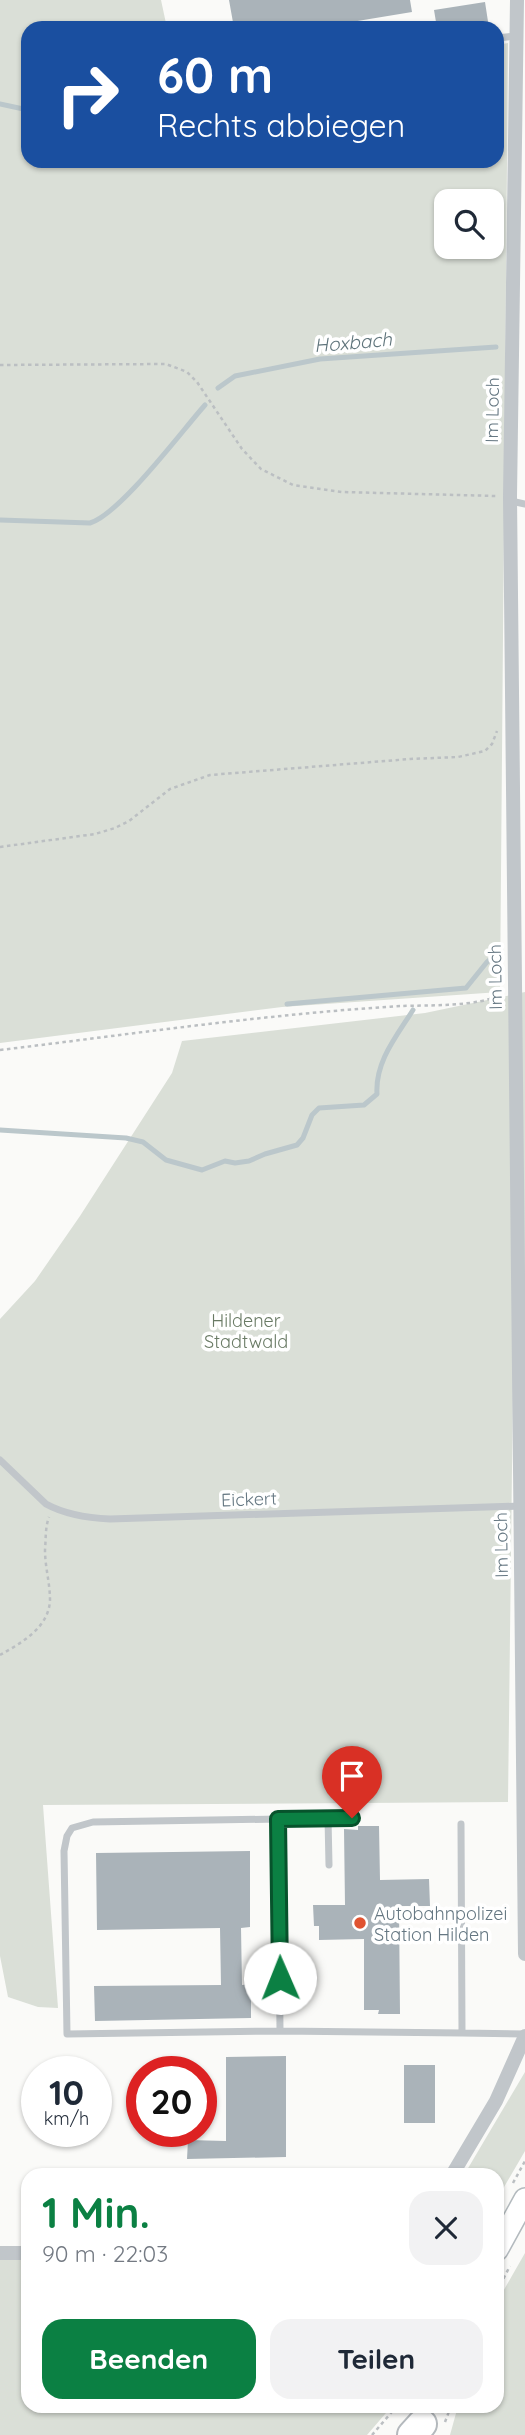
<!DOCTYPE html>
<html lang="de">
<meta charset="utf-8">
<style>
body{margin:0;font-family:Quicksand,sans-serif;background:#f2f2f3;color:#1f2937;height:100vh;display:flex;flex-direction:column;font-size:26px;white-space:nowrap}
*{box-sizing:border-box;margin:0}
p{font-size:23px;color:#747a83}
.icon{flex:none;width:38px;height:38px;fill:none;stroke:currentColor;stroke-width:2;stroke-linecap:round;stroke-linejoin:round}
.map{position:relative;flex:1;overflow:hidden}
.sheet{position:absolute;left:21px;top:2168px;width:483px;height:245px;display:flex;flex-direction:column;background:#fff;border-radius:21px;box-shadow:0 2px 5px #0004}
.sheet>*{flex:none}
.top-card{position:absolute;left:21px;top:21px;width:483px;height:147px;border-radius:21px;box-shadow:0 2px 5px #0004;background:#1a4fa0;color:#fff;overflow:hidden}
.controls{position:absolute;left:434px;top:189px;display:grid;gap:14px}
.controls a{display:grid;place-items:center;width:70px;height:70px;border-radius:14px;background:#fff;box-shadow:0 2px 5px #0004;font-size:35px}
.speed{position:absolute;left:21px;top:2056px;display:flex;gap:14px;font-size:35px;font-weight:700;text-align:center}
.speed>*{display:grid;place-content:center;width:91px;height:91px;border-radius:50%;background:#fff;box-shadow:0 2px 5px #0004;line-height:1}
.speed small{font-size:18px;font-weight:400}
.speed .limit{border:10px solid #d22;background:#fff;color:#111}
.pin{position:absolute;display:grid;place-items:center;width:60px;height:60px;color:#fff;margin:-72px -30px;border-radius:50% 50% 50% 0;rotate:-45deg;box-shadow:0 0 7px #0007}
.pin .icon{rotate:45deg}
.me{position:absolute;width:77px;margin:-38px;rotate:359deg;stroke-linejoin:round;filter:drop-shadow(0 0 5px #0008)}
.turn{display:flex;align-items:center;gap:24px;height:147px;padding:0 21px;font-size:32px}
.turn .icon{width:91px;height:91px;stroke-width:2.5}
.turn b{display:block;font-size:49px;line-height:60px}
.round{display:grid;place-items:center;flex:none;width:74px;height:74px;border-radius:21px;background:#f2f2f3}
.headline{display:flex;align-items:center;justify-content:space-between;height:119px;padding:0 21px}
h1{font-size:42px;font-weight:700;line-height:52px;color:#0b8043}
.button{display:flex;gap:14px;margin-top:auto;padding:14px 21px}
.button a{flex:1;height:80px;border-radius:21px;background:#0b8043;color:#fff;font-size:28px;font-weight:700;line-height:80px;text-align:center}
.button a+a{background:#f2f2f3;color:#1f2937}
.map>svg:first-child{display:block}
.green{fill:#dadfd7;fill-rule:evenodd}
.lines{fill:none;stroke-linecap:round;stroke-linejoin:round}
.stream{stroke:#bbc7cb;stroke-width:5}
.building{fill:#aab3b9}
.secondary-casing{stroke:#b3babe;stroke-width:24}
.motorway-casing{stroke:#b4b9bd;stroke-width:32}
.path{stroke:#bbbfc2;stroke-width:2.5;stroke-dasharray:3.5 3.5;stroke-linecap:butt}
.service{stroke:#c1c6ca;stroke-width:7}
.minor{stroke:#c1c6ca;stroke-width:14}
.secondary{stroke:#fff;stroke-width:21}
.motorway{stroke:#fff;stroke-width:28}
.route-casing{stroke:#07532c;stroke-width:18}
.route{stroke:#0b8043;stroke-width:12}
.poi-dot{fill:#e05331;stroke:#fff;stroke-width:2.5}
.labels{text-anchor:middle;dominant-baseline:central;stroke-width:7;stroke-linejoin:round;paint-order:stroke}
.street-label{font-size:18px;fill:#657782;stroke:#fff}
.park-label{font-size:18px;fill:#697a64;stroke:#fff}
.poi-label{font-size:18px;fill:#657782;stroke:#fff;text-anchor:start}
.water-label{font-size:19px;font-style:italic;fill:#60757c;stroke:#fff}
</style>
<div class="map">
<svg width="525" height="2435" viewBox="0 0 525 2435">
<rect width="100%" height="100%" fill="#fafaf8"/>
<path class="green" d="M0,0H161L167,28H28V161H497V45L508,43L500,992L282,1007L0,1043ZM446,201H492V247H446Z
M525,992V1384H513L508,1802L43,1805L58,2008L38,2007L8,1997L0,1956V1319L35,1281L80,1216L172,1073L182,1041L425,1013Z
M525,2072V2151L497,2199V2175H464Z
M525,2253V2435H450L458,2406H497V2302Z
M0,2260H28V2406H392L367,2435H0Z"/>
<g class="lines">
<path class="stream" d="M0,104L28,110
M218,388L235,376L320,359L496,347
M0,520L90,523C120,514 181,432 205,405
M287,1004L466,988L487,962L501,951
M0,1130L126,1138L143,1142L166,1160L202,1170L225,1161L235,1163L249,1161L265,1154L297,1145L303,1138L312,1115L319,1108L364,1105L377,1094C375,1062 396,1037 413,1010"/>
</g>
<path class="building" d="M229,0H410L412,12L315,28H234Z
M485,2L489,28H437L434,10Z
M358,1826H379L380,1880L429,1879L430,1906H399L400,2014H378L379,2010H364V1939L319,1940V1926H314L313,1905H345L344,1829L358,1830Z
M250,1851V1927L241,1928L242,1985L251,1984V2018L95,2021L94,1986L221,1985L220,1928L97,1930L96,1853Z
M286,2056V2157L187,2159L188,2140L226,2141V2057Z
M404,2065H435V2123H404Z"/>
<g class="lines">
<defs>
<path id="secondary" d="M497,2250L525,2199"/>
<path id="motorway" d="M412,2435L422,2424"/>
</defs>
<use href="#secondary" class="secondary-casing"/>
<use href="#motorway" class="motorway-casing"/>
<path class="path" d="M0,365L166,364L187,372L197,382L242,449L261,469L293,485L342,492L496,496
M0,847L95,834L115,828L129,821L170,789L210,775L410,759L458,757L485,751L492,744L497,731
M0,1050C133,1034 267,1014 401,1006C425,1005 482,1007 500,994
M0,1655C21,1643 49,1628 50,1600C50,1583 45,1567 45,1550C46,1539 45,1528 49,1517
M513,2183L525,2161
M497,2291L510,2266
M445,2422L451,2406
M372,2435L397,2406"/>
<path class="service" d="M497,38L516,36
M511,501L525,504
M0,1460L46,1504C66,1515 88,1518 110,1519L520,1506
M328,1818L329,1865
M352,1818L278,1819L280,2031L462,2033
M278,1819L93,1822L72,1828L67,1836L64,1851L67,2034L280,2031
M461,1824L462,2033L525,2034"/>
<path class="minor" d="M517,0L510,497L525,1954
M452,2175L496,2101L525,2036
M0,2253H28"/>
<use href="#secondary" class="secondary"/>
<use href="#motorway" class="motorway"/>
</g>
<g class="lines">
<defs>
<path id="route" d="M280,1978L278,1819L352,1818"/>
</defs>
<use href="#route" class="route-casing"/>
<use href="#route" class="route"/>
</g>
<circle class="poi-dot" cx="360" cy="1923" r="7"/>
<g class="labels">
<g class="street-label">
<text transform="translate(492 410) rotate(-89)">Im Loch</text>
<text transform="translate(495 977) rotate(-91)">Im Loch</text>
<text transform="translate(249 1499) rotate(-2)">Eickert</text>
<text transform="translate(501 1545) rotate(-91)">Im Loch</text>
</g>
<g class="park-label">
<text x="246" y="1320">Hildener<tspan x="246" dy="21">Stadtwald</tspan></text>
</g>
<g class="poi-label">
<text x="374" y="1913">Autobahnpolizei<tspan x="374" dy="21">Station Hilden</tspan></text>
</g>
<g class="water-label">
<text transform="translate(353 342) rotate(-5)">Hoxbach</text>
</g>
</g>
</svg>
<div class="controls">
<a><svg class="icon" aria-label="search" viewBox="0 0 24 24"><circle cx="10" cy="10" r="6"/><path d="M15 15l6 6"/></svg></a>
</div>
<div class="speed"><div>10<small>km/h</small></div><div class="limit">20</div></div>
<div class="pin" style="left:352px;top:1818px;background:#d93025"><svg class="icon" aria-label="arrive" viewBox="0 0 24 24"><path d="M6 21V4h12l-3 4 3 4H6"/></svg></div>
<svg class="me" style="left:280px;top:1978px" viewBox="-20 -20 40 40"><circle r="19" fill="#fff"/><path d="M0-13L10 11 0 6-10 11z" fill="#0b8043"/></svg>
<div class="top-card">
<div class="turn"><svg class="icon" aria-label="right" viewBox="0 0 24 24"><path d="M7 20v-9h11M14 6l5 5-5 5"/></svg><div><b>60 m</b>Rechts abbiegen</div></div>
</div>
<section class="sheet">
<div class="headline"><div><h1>1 Min.</h1><p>90 m · 22:03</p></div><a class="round"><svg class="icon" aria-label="close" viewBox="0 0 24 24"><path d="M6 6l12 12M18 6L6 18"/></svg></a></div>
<div class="button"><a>Beenden</a><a>Teilen</a></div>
</section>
</div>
